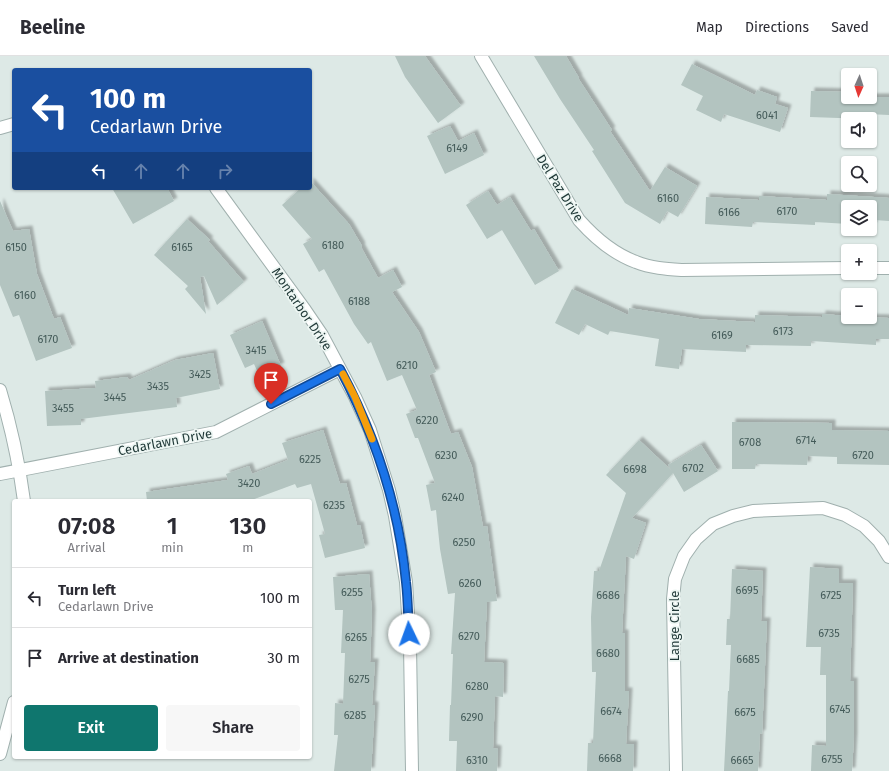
<!DOCTYPE html>
<meta charset="utf-8">
<style>
body{margin:0;font-family:"Fira Sans",sans-serif;background:#f7f7f7;color:#2b2b33;height:100vh;display:flex;flex-direction:column;font-size:15px;white-space:nowrap}
*{box-sizing:border-box;margin:0}
p{font-size:13px;color:#7c7c81}
.icon{flex:none;width:22px;height:22px;fill:none;stroke:currentColor;stroke-width:2;stroke-linecap:round;stroke-linejoin:round}
.map{position:relative;flex:1;overflow:hidden}
.drawer{position:absolute;left:12px;top:443px;width:300px;height:260px;display:flex;flex-direction:column;background:#fff;border-radius:4px;box-shadow:0 1px 3px #0004}
.drawer>*{flex:none}
.banner{position:absolute;left:12px;top:12px;width:300px;height:122px;border-radius:4px;box-shadow:0 1px 3px #0004;background:#1a4fa0;color:#fff;overflow:hidden}
.needle{width:26px;rotate:183deg}
.buttons{position:absolute;left:841px;top:12px;display:grid;gap:8px}
.buttons a{display:grid;place-items:center;width:36px;height:36px;border-radius:4px;background:#fff;box-shadow:0 1px 3px #0004;font-size:20px}
.pin{position:absolute;display:grid;place-items:center;width:34px;height:34px;color:#fff;margin:-41px -17px;border-radius:50% 50% 50% 0;rotate:-45deg;box-shadow:0 0 4px #0007}
.pin .icon{rotate:45deg}
.me{position:absolute;width:44px;margin:-22px;rotate:357deg;stroke-linejoin:round;filter:drop-shadow(0 0 3px #0008)}
.turn{display:flex;align-items:center;gap:14px;height:84px;padding:0 12px;font-size:18px}
.turn .icon{width:52px;height:52px;stroke-width:2.5}
.turn b{display:block;font-size:28px;line-height:34px}
.lanes{display:flex;align-items:center;height:38px;padding:0 12px;background:#0003;justify-content:center;gap:20px;direction:ltr}
.lanes .off{opacity:.35}
.eta{display:flex;justify-content:space-evenly;align-items:center;height:68px;text-align:center}
.eta b{font-size:24px;font-weight:600;line-height:28px}
.cta{display:flex;gap:8px;margin-top:auto;padding:8px 12px}
.cta a{flex:1;height:46px;border-radius:4px;background:#0f766e;color:#fff;font-size:16px;font-weight:600;line-height:46px;text-align:center}
.cta a+a{background:#f7f7f7;color:#2b2b33}
ul{padding:0;list-style:none}
li{display:flex;align-items:center;gap:12px;height:60px;padding:0 12px;border-top:1px solid #e1e1e2}
li div{flex:1}
li b{display:block;font-size:15px}
li em{font-style:normal}
header{display:flex;align-items:center;gap:24px;box-sizing:border-box;height:56px;padding:0 20px;background:#fff;border-bottom:1px solid #e1e1e2}
header strong{font-size:19px}
nav{display:flex;gap:22px;margin-inline-start:auto;font-size:14px}
.map>svg:first-child{display:block}
.building{fill:#b3c4c0;filter:url(#shadow)}
.lines{fill:none;stroke-linecap:round;stroke-linejoin:round}
.minor-casing{stroke:#a0b0ae;stroke-width:14}
.minor{stroke:#fff;stroke-width:12}
.route-casing{stroke:#114b97;stroke-width:10}
.route{stroke:#1a73e8;stroke-width:7}
.slow{stroke:#f59e0b;stroke-width:7}
.labels{text-anchor:middle;dominant-baseline:central;stroke-width:3.5;stroke-linejoin:round;paint-order:stroke}
.number-label{font-size:11px;fill:#445b59}
.street-label{font-size:13px;fill:#1f3837;stroke:#edf6f3}
</style>
<header>
<strong>Beeline</strong>
<nav><a>Map</a><a>Directions</a><a>Saved</a></nav>
</header>
<div class="map">
<svg width="889" height="715" viewBox="0 0 889 715">
<defs>
<filter id="shadow"><feDropShadow dx="3.5" dy="-3.5" stdDeviation="1" flood-color="#0004"/></filter>
</defs>
<rect width="100%" height="100%" fill="#dde9e6"/>
<path class="building" d="M395,0H425L461,50L438,67L405,21Z
M534,0H566L579,22H578L612,74L610,75L650,135L665,111L697,130L678,161L667,155L660,168L625,147L592,95L594,94L560,43Z
M692,8L755,39L757,34L777,41L775,48L788,52L780,76L724,58L721,66L696,54L703,40L681,29Z
M811,35L848,36V41H889V59L867,58V63L810,61Z
M450,70L458,85L474,77L484,99L445,118L427,80Z
M310,125L349,168L362,190L361,191L378,222L393,214L402,231L392,236L419,276L436,316L429,319L451,378L458,376L472,411L483,471L487,470L497,545L487,546L484,606L504,607L503,641L495,640L493,692L498,693L497,715H456L457,685H449L450,649H451L453,598H451L455,537L448,538L440,493L436,454L431,455L426,429L435,427L418,382H415L406,358L417,354L402,319L387,325L371,286L368,288L354,268L324,213L319,216L303,188L312,183L282,149L301,132H310Z
M112,132H167L174,145L133,168Z
M488,135L497,149L510,141L531,175L534,173L559,215L535,229L502,174L487,183L466,149Z
M827,138L889,142V165L874,164V169H870V151H848V168L815,166V169L753,166L752,171L705,168L706,141L759,144V140L827,144Z
M0,145L13,175L29,173L37,218L54,263L60,261L72,292L36,305L19,259L13,261L0,229Z
M187,163L210,184L208,185L244,226L217,249L204,220L200,221L206,258L185,233L188,230L154,199Z
M572,233L628,259L629,252L699,263L755,266V259L822,261V258L848,260V261L889,262V283H876V289L811,285V290L746,289V296L682,293L679,313L655,310L659,283L610,275L608,279L585,268L579,279L555,267Z
M262,265L281,310L259,319L254,308L245,312L230,279Z
M213,297L220,333L176,342L177,351L81,363V369L47,370L45,335L96,332L95,325L127,321L129,324L175,304Z
M732,366L832,367V374L889,375V409L837,408V401L808,400L807,409L756,408L755,413H732Z
M323,374L340,428L346,427L357,469H360L365,492L325,502L319,479L325,478L311,428L297,432L295,428L249,445H147L146,436L228,424L226,418L249,410L252,418L288,404L282,387Z
M639,384L672,415L668,409L701,389L718,415L684,436L673,417L632,462L646,467L634,503L626,500L622,577H625V635H629L626,688H634L633,715H587L588,687H593L596,616H592L591,561L594,515H599L626,437L606,419Z
M810,511L839,513V527H853L850,625H854V680L852,715H811L812,689L826,690V619H820L821,591H806Z
M732,513L763,515L761,565H767L762,678L760,677L758,715H724L728,635H729L731,589H726L727,563H730Z
M369,518L372,557L370,606H375L372,649H375L371,715H334L338,679H334L335,647L343,648L345,597H341L343,554H335L333,521Z"/>
<g class="lines">
<defs>
<path id="minor" d="M481,0L579,164C595,182 614,198 636,206C651,212 667,213 682,214L848,212
M0,72L14,68
M216,132L305,254L322,279L355,341L370,374L389,434L395,460L406,526L410,589L412,715
M870,212H889
M0,334C11,370 19,407 24,445
M0,418L216,376L340,313
M0,698L14,646
M676,715L673,543L675,523L684,500L696,483L713,468L733,460L753,455L823,452L845,459L864,470L879,485L889,501"/>
</defs>
<use href="#minor" class="minor-casing"/>
<use href="#minor" class="minor"/>
</g>
<g class="lines">
<defs>
<path id="route" d="M271,348L340,313C375,379 399,452 406,526C408,543 408,561 409,578"/>
</defs>
<use href="#route" class="route-casing"/>
<use href="#route" class="route"/>
<path class="slow" d="M343,318L355,341L372,383"/>
</g>
<g class="labels">
<g class="number-label">
<text x="767" y="59">6041</text>
<text x="457" y="92">6149</text>
<text x="668" y="142">6160</text>
<text x="787" y="155">6170</text>
<text x="729" y="156">6166</text>
<text x="333" y="189">6180</text>
<text x="16" y="191">6150</text>
<text x="182" y="191">6165</text>
<text x="25" y="239">6160</text>
<text x="359" y="245">6188</text>
<text x="783" y="275">6173</text>
<text x="722" y="279">6169</text>
<text x="48" y="283">6170</text>
<text x="256" y="294">3415</text>
<text x="407" y="309">6210</text>
<text x="200" y="318">3425</text>
<text x="158" y="330">3435</text>
<text x="115" y="341">3445</text>
<text x="63" y="352">3455</text>
<text x="427" y="364">6220</text>
<text x="806" y="384">6714</text>
<text x="750" y="386">6708</text>
<text x="446" y="399">6230</text>
<text x="863" y="399">6720</text>
<text x="310" y="403">6225</text>
<text x="693" y="412">6702</text>
<text x="635" y="413">6698</text>
<text x="249" y="427">3420</text>
<text x="453" y="441">6240</text>
<text x="334" y="449">6235</text>
<text x="464" y="486">6250</text>
<text x="470" y="527">6260</text>
<text x="747" y="534">6695</text>
<text x="352" y="536">6255</text>
<text x="608" y="539">6686</text>
<text x="831" y="539">6725</text>
<text x="829" y="577">6735</text>
<text x="469" y="580">6270</text>
<text x="356" y="581">6265</text>
<text x="608" y="597">6680</text>
<text x="748" y="603">6685</text>
<text x="359" y="623">6275</text>
<text x="477" y="630">6280</text>
<text x="840" y="653">6745</text>
<text x="611" y="655">6674</text>
<text x="745" y="656">6675</text>
<text x="355" y="659">6285</text>
<text x="472" y="661">6290</text>
<text x="610" y="702">6668</text>
<text x="832" y="703">6755</text>
<text x="477" y="704">6310</text>
<text x="742" y="704">6665</text>
</g>
<g class="street-label">
<text transform="translate(560 132) rotate(58)">Del Paz Drive</text>
<text transform="translate(302 253) rotate(56)">Montarbor Drive</text>
<text transform="translate(165 386) rotate(-11)">Cedarlawn Drive</text>
<text transform="translate(674 570) rotate(-90)">Lange Circle</text>
</g>
</g>
</svg>
<div class="buttons">
<a><svg class="needle" viewBox="-14 -14 28 28"><path d="M0-13l5 13h-10z" fill="#e53935"/><path d="M0 13l5-13h-10z" fill="#7c7c81"/></svg></a>
<a><svg class="icon" aria-label="sound" viewBox="0 0 24 24"><path d="M4 9h4l5-4v14l-5-4H4zM17 9q2 3 0 6"/></svg></a>
<a><svg class="icon" aria-label="search" viewBox="0 0 24 24"><circle cx="10" cy="10" r="6"/><path d="M15 15l6 6"/></svg></a>
<a><svg class="icon" aria-label="layers" viewBox="0 0 24 24"><path d="M12 4l9 5-9 5-9-5zM3 14l9 5 9-5"/></svg></a>
<a>+</a>
<a>−</a>
</div>
<div class="pin" style="left:271px;top:348px;background:#d93025"><svg class="icon" aria-label="arrive" viewBox="0 0 24 24"><path d="M6 21V4h12l-3 4 3 4H6"/></svg></div>
<svg class="me" style="left:409px;top:578px" viewBox="-20 -20 40 40"><circle r="19" fill="#fff"/><path d="M0-13L10 11 0 6-10 11z" fill="#1a73e8"/></svg>
<div class="banner">
<div class="turn"><svg class="icon" aria-label="left" viewBox="0 0 24 24"><path d="M17 20v-9H6M10 6l-5 5 5 5"/></svg><div><b>100 m</b>Cedarlawn Drive</div></div>
<div class="lanes"><svg class="icon" aria-label="left" viewBox="0 0 24 24"><path d="M17 20v-9H6M10 6l-5 5 5 5"/></svg><svg class="icon off" aria-label="ahead" viewBox="0 0 24 24"><path d="M12 20V5M6 11l6-6 6 6"/></svg><svg class="icon off" aria-label="ahead" viewBox="0 0 24 24"><path d="M12 20V5M6 11l6-6 6 6"/></svg><svg class="icon off" aria-label="right" viewBox="0 0 24 24"><path d="M7 20v-9h11M14 6l5 5-5 5"/></svg></div>
</div>
<section class="drawer">
<div class="eta">
<div><b>07:08</b><p>Arrival</p></div>
<div><b>1</b><p>min</p></div>
<div><b>130</b><p>m</p></div>
</div>
<ul>
<li><svg class="icon" aria-label="left" viewBox="0 0 24 24"><path d="M17 20v-9H6M10 6l-5 5 5 5"/></svg><div><b>Turn left</b><p>Cedarlawn Drive</p></div><em>100 m</em></li>
<li><svg class="icon" aria-label="arrive" viewBox="0 0 24 24"><path d="M6 21V4h12l-3 4 3 4H6"/></svg><div><b>Arrive at destination</b></div><em>30 m</em></li>
</ul>
<div class="cta"><a>Exit</a><a>Share</a></div>
</section>
</div>
